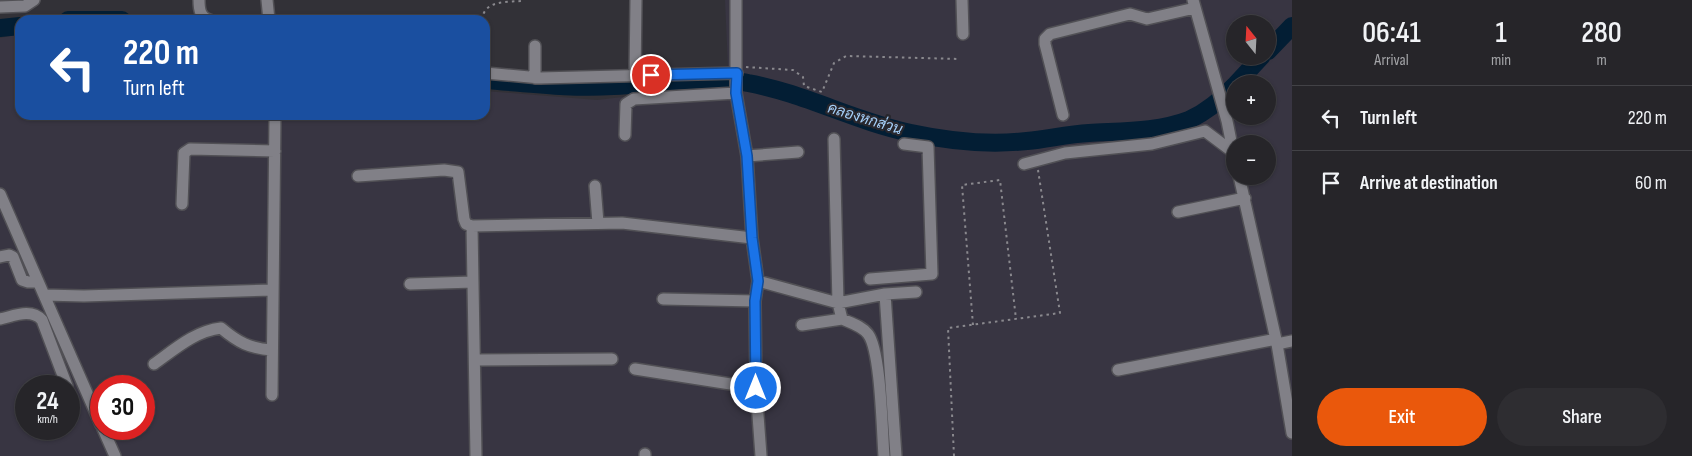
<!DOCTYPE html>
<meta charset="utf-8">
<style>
body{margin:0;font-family:"Sofia Sans Condensed",Sarabun,sans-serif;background:#2e2d31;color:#f1f3f6;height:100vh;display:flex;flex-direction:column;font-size:19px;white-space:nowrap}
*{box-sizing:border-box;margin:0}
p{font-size:16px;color:#a4a5a8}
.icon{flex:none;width:28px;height:28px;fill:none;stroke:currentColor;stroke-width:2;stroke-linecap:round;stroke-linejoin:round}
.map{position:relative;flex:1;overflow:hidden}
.panel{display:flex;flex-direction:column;background:#262529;width:400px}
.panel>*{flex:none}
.top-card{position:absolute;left:15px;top:15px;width:475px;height:105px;border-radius:15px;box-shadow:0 1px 4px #0004,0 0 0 1px #424246;background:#1a4fa0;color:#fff;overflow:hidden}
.needle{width:32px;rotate:342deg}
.tools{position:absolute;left:1226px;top:15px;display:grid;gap:10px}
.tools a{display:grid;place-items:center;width:50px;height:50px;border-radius:50%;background:#262529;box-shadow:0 1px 4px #0004,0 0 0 1px #424246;font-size:25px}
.speed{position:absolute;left:15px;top:375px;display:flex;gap:10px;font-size:25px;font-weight:700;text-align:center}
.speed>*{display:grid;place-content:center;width:65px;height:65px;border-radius:50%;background:#262529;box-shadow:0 1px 4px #0004,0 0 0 1px #424246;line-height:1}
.speed small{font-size:12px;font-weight:400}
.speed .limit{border:8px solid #d22;background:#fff;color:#111}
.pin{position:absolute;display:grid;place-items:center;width:42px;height:42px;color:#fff;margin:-21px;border:2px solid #fff;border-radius:50%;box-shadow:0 1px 5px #0007}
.me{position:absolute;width:55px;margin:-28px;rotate:0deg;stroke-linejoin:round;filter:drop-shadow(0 0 4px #0008)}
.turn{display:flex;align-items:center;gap:18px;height:105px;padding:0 25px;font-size:22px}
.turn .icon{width:65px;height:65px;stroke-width:2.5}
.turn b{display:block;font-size:35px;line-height:42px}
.eta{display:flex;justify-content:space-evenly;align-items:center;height:85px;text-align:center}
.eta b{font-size:30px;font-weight:600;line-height:35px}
.primary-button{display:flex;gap:10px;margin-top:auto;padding:10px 25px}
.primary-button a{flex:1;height:58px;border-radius:30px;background:#ea580c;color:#fff;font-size:20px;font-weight:600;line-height:58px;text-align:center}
.primary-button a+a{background:#2e2d31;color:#f1f3f6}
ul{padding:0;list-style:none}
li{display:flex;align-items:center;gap:15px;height:65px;padding:0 25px;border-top:1px solid #424246}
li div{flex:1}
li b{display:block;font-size:19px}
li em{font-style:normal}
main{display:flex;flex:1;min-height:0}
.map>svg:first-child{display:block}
.built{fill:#383542;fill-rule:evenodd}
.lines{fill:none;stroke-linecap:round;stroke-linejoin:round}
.river{stroke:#031e34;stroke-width:18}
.minor-casing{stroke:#515055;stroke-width:14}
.path{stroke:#8a898e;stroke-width:2;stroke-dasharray:2.5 4;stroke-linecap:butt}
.minor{stroke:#818087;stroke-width:11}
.route-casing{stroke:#114b97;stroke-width:12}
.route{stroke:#1a73e8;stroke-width:9}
.labels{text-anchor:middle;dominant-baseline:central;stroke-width:4.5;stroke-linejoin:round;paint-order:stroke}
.water-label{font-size:15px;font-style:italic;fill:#a4cef7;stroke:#28272d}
</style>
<main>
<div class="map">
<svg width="1292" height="456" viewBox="0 0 1292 456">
<rect width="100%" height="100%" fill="#323137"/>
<path class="built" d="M725,0H1292V456H0V38L20,34V115H485V91L597,100L648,94L729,90ZM1235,24H1268V56H1235ZM1235,84H1268V116H1235ZM1235,144H1268V176H1235ZM26,386H69V429H26ZM101,386H144V429H101Z"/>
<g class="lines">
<path class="river" d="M68,20H122
M0,28L20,26
M1268,51L1292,26
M485,80C527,83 571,89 613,86C656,84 706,74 748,83C804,93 856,122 911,133C948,141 990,145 1027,141C1048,139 1068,134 1089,133C1122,131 1158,132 1189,120C1206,112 1222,99 1235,85
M1236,84L1262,56"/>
<defs>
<path id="minor" d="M199,0C199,9 200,18 210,20
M267,0L269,20
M736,0V93L747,156L752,238L758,281L755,301L756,388L761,456
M962,0L963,34
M1193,0L1227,121L1235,161
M0,7L25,6L34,0
M485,73L540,78L737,73
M635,76L636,0
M535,78V46
M1063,115L1045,44V39L1050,34L1130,14L1147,19L1195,8
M625,135L626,104L634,99L736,93
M834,139L838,303L842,319C851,323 862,326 868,334C881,351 882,431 884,456
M747,156L798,152
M1024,164L1065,153L1152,144L1205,131L1233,152
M358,176L444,170L458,172L464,219L466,224L472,226L622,223L752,238
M1239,176L1277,344L1292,433
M595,186L598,223
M0,194L44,295L84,296L272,290
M182,204L184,153L190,149L275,151
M1178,212L1245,198
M472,226L476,456
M0,257L9,255L13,257L22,280L28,282H38
M870,279L932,274L928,147L904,144
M758,281L838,303L885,294L916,292
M410,284L473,282
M885,294L896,456
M44,295L101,425
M663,299L755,301
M0,319C14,316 31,308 42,320L67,386
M802,325L842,319
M1277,344L1292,341
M475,360L612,359
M154,364C175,349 195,331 221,328C239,343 249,348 272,350
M635,369L756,388
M1118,370L1276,339
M272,395L275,115
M103,429L115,456
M645,456V454"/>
</defs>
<use href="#minor" class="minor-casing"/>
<path class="path" d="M482,20C484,0 506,2 523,1
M746,67L793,70L803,77L804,86L822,92L834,63L846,56L960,59
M973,325L962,185L1000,180L1016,319
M954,456L948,328L1060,313L1038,170"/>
<use href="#minor" class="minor"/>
</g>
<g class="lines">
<defs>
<path id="route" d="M651,75L737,73L736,93L747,156L752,238L758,281L755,301L756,388"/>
</defs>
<use href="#route" class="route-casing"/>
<use href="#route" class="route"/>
</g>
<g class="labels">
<g class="water-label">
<text transform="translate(865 119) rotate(17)">คลองหกส่วน</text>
</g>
</g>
</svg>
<div class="tools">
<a><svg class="needle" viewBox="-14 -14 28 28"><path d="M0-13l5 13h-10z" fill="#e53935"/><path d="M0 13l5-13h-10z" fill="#a4a5a8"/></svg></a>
<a>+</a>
<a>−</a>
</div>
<div class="speed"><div>24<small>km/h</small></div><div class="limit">30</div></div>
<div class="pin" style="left:651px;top:75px;background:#d93025"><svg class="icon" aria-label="arrive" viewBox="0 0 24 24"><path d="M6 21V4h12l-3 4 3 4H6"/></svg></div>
<svg class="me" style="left:756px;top:388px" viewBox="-20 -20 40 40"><circle r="17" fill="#1a73e8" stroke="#fff" stroke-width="3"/><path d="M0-11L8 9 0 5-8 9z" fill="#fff"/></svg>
<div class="top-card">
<div class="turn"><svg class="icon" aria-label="left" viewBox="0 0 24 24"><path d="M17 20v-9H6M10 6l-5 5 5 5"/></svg><div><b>220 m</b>Turn left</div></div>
</div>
</div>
<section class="panel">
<div class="eta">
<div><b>06:41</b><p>Arrival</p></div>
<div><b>1</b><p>min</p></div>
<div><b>280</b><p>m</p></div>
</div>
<ul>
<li><svg class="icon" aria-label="left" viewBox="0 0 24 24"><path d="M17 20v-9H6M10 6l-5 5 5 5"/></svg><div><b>Turn left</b></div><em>220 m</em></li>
<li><svg class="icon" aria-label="arrive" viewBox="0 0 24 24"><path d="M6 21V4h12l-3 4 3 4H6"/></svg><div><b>Arrive at destination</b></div><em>60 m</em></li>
</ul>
<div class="primary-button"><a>Exit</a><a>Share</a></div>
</section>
</main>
